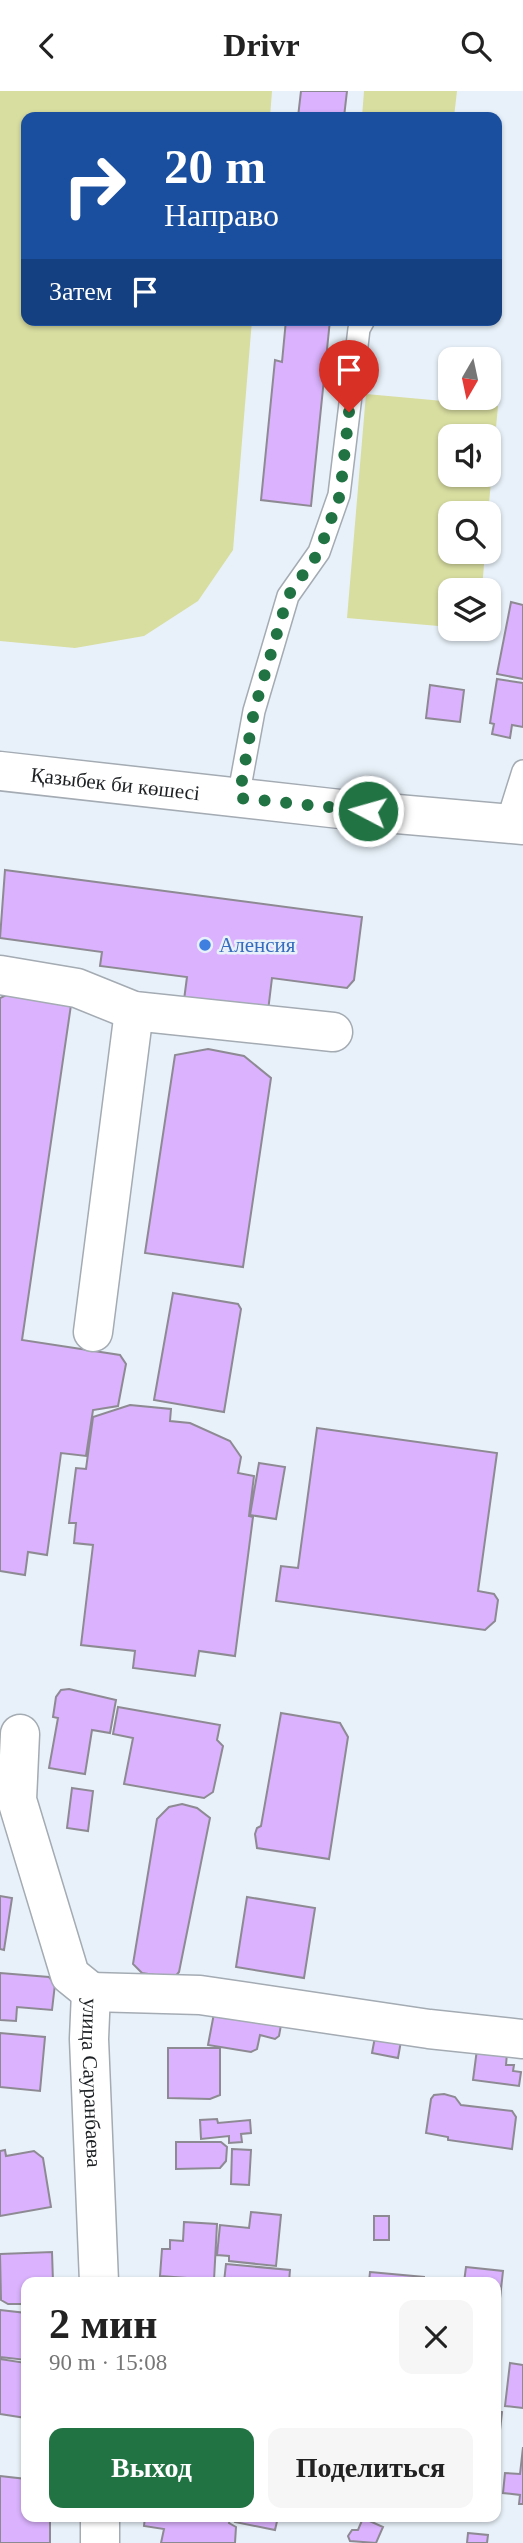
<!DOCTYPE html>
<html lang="ru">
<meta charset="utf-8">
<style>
body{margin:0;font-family:"Times New Roman",serif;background:#f6f6f6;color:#222;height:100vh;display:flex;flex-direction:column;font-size:26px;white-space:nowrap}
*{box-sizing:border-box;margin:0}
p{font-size:23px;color:#767676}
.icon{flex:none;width:38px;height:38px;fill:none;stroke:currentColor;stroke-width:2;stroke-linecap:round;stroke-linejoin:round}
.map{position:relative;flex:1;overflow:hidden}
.side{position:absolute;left:21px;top:2186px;width:480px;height:245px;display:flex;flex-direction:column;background:#fff;border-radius:14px;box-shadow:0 2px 5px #0004}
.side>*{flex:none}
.banner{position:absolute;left:21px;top:21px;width:481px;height:214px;border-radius:14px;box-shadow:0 2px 5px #0004;background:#1a4fa0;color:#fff;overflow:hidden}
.needle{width:46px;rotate:189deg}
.fabs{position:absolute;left:438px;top:256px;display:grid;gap:14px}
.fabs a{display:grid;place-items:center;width:63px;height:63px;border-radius:14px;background:#fff;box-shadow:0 2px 5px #0004;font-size:35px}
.pin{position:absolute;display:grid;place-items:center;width:60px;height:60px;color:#fff;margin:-72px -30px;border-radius:50% 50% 50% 0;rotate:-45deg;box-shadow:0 0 7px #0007}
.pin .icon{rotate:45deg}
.me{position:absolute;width:77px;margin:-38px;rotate:276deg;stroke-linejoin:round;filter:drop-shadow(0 0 5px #0008)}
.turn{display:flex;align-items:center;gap:24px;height:147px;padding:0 28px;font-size:32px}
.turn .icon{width:91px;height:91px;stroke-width:2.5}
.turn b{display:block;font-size:49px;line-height:60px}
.then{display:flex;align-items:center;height:66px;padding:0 28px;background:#0003;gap:14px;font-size:26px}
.round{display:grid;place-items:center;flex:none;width:74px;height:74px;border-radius:14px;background:#f6f6f6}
.headline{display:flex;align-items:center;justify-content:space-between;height:119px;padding:0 28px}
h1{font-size:42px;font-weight:700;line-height:52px}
.cta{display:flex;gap:14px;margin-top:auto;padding:14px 28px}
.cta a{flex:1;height:80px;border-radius:14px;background:#227344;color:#fff;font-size:28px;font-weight:700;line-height:80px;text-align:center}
.cta a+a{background:#f6f6f6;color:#222}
header{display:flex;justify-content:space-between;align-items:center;height:91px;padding:0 28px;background:#fff;font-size:32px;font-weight:700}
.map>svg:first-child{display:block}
.green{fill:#d8dda0;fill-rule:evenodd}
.building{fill:#dab2fd;stroke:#8e8a93;stroke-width:2}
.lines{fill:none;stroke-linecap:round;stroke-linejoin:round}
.lane-casing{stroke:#a4abb3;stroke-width:24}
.street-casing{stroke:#a4abb3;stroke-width:41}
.lane{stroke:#fff;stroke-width:21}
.street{stroke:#fff;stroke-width:38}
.route{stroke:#227344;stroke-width:12;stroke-dasharray:0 21.6}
.shop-dot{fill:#3f7fe0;stroke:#e8f1f9;stroke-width:2.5}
.labels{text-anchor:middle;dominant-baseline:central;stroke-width:5;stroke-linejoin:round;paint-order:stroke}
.street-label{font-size:21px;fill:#1d2023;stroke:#e8f1f9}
.shop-label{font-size:21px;fill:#366cbe;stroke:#e8f1f9;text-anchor:start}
</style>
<header><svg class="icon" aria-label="back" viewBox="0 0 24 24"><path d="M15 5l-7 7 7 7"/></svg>Drivr<svg class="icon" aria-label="search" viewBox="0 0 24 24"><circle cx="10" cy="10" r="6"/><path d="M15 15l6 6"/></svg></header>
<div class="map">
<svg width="523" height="2452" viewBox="0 0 523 2452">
<rect width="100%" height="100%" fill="#e8f1f9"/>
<path class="green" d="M0,0H272L270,26H26V229H252L233,459L198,510L144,545L75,557L0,550Z
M364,0H457L454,26H362Z
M366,303L498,315L488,423L450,422V460H485L482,499H450V536L347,527ZM450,345H488V383H450Z"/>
<path class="building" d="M301,0H347L344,26H298Z
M286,229H330L311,415L261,409L275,269L282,271Z
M511,511L523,514V588L497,583Z
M497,588L523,592V636L512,634L510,647L492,643L494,633L490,632Z
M430,594L464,599L460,631L426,627Z
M5,779L362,826L354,889L347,897L272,887L268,920L184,909L187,886L100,875L102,861L0,847Z
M30,893L71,914L22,1249L120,1264L126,1273L118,1315L93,1319L86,1365L61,1362L47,1464L28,1461L25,1484L0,1480V907Z
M208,958L244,965L271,987L243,1176L145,1162L175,964Z
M173,1202L238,1213L241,1218L224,1321L154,1309Z
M130,1314L171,1318L170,1330L190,1332L230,1350L241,1366L238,1382L254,1385L249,1425L253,1426L235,1565L199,1560L195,1585L133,1577L135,1560L81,1554L93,1454L74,1452L76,1432H69L76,1377L86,1378L93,1326Z
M317,1337L497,1362L478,1500L494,1503L498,1509L495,1530L485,1539L276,1510L281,1475L298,1477Z
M259,1372L285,1376L276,1428L250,1424Z
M69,1598L116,1609L110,1642L92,1639L85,1683L49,1677L58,1627L53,1626L56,1606L61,1599Z
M118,1616L220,1634L217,1649L223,1655L213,1701L204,1707L124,1693L133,1647L113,1643Z
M281,1622L340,1632L348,1646L329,1768L257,1757L255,1743L257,1737L261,1735Z
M72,1697L93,1700L88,1740L67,1737Z
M182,1713L197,1717L210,1727L179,1881L174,1887L142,1882L133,1873L157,1728L169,1716Z
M0,1805L12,1807L4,1859L0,1858Z
M247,1806L315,1817L304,1887L236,1876Z
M0,1882L49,1886L55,1893L52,1919L17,1916L16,1930L0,1929Z
M215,1917L281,1934L279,1945L275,1948L260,1944L257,1958L251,1961L208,1954Z
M0,1942L45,1946L40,2000L0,1996Z
M375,1946L401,1950L398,1967L372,1962Z
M168,1957H220V2004L210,2008L168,2007Z
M477,1958L507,1962L506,1974H514L513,1980L521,1981L519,1995L473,1989Z
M444,2003L455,2006L461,2014L512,2020L516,2026L512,2058L448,2049V2046L426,2042L431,2008L434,2004Z
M217,2028L218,2032L250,2029L251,2042L241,2043L242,2051L229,2052V2045L201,2048L200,2029Z
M176,2051H221L227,2056L226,2070L220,2077L176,2078Z
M232,2058L251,2059L249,2094L231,2093Z
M5,2059L6,2065L34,2060L43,2067L51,2116L0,2125V2060Z
M251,2121L281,2124L276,2175L229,2170V2165L217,2164L220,2134L249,2137Z
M374,2125H389V2149H374Z
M184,2131L217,2133L214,2189L160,2185L162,2158H170V2149L183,2150Z
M52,2161L53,2191H26V2213H8L1,2209L0,2163Z
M226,2173L290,2179L289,2191H224Z
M466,2176L503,2180L495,2253V2191H464Z
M370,2181L424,2186V2191H369Z
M0,2219L26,2222V2269L0,2266Z
M0,2268L26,2272V2327L0,2323Z
M510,2272L523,2274V2317L505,2315Z
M495,2320L502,2321L495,2385Z
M523,2356V2413H519L520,2404L503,2402L505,2382L520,2383Z
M0,2385L26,2388V2426H50V2452H0Z
M145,2426H231L229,2432L236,2436L235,2452H161L164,2438L144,2435Z
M236,2426H278L275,2439L235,2431Z
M363,2427L383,2436L376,2452L350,2450L348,2445L352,2439H358Z
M468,2442L488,2444L487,2452H467Z"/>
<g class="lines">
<defs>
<path id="lane" d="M238,707L254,620L288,505L319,461L339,404L359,238L364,229
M506,734L523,680"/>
<g id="street">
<path id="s1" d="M0,680L340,718L523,734"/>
<path d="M0,884L77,897L134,920L333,941"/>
<path d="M93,1241L134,920"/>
<path d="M20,1643L17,1709L70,1884L91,1901"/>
<path d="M91,1901L200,1904L429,1938L523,1948"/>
<path id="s2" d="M91,1901L89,1948L99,2191"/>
<path d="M100,2452V2426"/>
</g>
</defs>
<use href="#lane" class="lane-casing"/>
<use href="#street" class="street-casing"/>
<use href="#lane" class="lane"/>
<use href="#street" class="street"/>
</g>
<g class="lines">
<path class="route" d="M349,321L340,404L319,461L288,505L254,620L239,707L368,720"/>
</g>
<circle class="shop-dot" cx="205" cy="854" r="7"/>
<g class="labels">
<g class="street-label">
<text stroke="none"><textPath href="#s1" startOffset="116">Қазыбек би көшесі</textPath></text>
<text stroke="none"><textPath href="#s2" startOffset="91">улица Сауранбаева</textPath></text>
</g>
<g class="shop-label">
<text x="219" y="854">Аленсия</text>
</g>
</g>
</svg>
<div class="fabs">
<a><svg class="needle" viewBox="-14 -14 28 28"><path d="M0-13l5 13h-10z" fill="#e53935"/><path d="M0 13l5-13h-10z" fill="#767676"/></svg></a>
<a><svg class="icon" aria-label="sound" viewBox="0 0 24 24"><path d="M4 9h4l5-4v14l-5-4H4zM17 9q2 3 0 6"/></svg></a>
<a><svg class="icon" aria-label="search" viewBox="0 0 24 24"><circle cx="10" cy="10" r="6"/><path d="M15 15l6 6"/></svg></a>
<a><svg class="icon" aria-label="layers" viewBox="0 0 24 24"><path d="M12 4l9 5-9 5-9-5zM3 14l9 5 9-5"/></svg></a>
</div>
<div class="pin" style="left:349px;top:321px;background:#d93025"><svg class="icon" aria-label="arrive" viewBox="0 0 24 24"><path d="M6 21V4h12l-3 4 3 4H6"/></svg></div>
<svg class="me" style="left:368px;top:720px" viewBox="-20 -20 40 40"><circle r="17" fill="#227344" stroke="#fff" stroke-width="3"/><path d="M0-11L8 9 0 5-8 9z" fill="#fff"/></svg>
<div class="banner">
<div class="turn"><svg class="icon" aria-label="right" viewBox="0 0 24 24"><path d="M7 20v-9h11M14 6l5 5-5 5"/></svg><div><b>20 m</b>Направо</div></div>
<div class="then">Затем<svg class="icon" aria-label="arrive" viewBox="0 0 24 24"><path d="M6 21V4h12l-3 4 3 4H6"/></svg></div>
</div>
<section class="side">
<div class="headline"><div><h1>2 мин</h1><p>90 m · 15:08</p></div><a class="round"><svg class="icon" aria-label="close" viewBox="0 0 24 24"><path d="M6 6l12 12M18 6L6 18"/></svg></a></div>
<div class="cta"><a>Выход</a><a>Поделиться</a></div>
</section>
</div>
